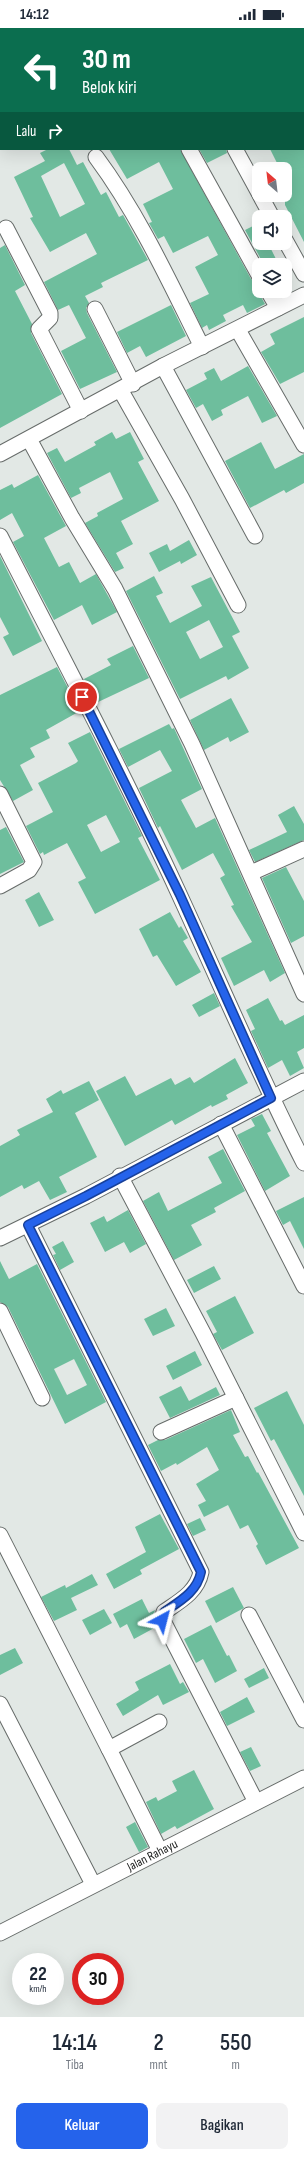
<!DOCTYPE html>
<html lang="id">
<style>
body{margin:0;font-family:"Sofia Sans Condensed",sans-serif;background:#f2f2f3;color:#1f2937;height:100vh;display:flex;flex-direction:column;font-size:15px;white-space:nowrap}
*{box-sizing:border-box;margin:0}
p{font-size:13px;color:#747a83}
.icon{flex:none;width:22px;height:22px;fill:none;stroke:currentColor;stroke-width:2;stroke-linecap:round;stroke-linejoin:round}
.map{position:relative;height:1989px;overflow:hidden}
.details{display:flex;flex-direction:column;background:#fff;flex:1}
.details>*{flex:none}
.top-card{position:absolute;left:0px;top:0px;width:304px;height:122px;box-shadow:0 4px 16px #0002;background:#0b6e4f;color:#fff;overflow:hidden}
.needle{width:26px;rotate:332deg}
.buttons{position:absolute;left:252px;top:134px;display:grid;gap:8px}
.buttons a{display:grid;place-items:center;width:40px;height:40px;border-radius:8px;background:#fff;box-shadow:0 4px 16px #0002;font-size:20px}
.speed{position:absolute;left:12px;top:1925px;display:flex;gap:8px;font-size:20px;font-weight:700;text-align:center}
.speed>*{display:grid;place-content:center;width:52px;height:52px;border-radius:50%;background:#fff;box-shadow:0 4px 16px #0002;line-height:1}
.speed small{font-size:10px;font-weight:400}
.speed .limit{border:6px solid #d22;background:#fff;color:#111}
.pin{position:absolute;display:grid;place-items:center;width:34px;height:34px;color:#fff;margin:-17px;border:2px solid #fff;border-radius:50%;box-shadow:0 1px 4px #0007}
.me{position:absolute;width:44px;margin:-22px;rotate:38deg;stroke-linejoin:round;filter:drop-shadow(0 0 3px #0008)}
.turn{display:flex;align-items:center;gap:14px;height:84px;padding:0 16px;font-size:18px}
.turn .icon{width:52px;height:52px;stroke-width:2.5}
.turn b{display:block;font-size:28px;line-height:34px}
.then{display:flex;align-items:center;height:38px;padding:0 16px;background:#0003;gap:8px;font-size:15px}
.eta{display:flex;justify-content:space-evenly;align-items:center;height:68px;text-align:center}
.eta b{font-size:24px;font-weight:600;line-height:28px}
.button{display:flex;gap:8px;margin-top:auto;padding:8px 16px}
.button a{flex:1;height:46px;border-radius:8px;background:#2563eb;color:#fff;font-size:16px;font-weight:600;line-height:46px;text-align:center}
.button a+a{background:#f2f2f3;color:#1f2937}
.status{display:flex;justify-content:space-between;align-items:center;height:28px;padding:0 20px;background:#fff;direction:ltr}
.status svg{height:11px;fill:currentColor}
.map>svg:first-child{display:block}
.building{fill:#6ebe9d;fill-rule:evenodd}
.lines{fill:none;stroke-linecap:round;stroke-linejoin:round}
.minor-casing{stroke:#676c6a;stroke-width:17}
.minor{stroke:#fff;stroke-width:15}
.route-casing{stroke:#184099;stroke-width:10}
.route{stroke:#2563eb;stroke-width:7}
.labels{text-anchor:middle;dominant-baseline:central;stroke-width:3;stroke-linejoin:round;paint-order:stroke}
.street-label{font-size:13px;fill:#212322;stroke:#e2e8e5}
</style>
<div class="status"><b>14:12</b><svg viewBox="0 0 49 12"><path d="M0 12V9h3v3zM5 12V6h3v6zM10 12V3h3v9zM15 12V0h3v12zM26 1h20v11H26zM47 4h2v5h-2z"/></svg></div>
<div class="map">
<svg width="304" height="1989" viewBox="0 0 304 1989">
<rect width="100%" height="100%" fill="#e2e8e5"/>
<path class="building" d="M48,121H69L77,137L83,134L101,167L106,164L119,189L123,187L148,232L101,255L103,259L85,268L89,275L86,280L87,285L117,344L80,361L61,323L86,310L69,277L58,282L44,254L97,226L86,205L50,224L30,190L33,189L14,149L45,133L40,125ZM64,135L85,176L60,189L41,148Z
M109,121H180L251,251L259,256L260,267L265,276L247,285L243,277L223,287L226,293L209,302L207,297L202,300L190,275L209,266L195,239L218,227L208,208L173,225L164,208L158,211L149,195L152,194L143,176L173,161L160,136L159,134L127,151Z
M199,121H226L227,125L207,135Z
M270,121H304V214L285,177V141H280Z
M255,197L259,204V215H268L279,237H264L245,202Z
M5,217L25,257L15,263L32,296L31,305L62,366L0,400V220Z
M171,277L186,308L146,329L140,318L127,325L117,304Z
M304,289V344L280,356L261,324L275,316L270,306Z
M248,338L277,388L262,395L248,368L221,382L223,387L212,393L203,376L196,380L186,362L207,351L204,345L214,340L221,353Z
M112,404L116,411L130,404L144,431L138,434L159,473L121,493L133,516L116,525L124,540L115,544L85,495L98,488L97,485L123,471L110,444L79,460L81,465L71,470L47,425L57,420L65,434L96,417L94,414Z
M261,414L275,441L304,426V455L286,465L284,462L250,480L225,433Z
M38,447L66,498L44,510L59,539L69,534L80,555L96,546L117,584L92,597L82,577L54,592L13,514L24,508L12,485L0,492V462L12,456L14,460Z
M189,512L197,527L181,536L180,533L159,544L149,525L167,516L170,523Z
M0,528L42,613L13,628L3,609L9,606L0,589Z
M154,548L163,565L156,568L170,595L202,578L191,558L211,549L240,604L232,608L249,640L228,652L226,648L180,671L126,563ZM209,592L223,619L200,631L186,604Z
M133,618L149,650L96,675L84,651L111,637L107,631Z
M57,639L80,683L46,702L50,710L30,720L35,729L20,737L33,762L13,773L0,752V667Z
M231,670L249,704L230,714L228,709L204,722L190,692Z
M169,696L172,701L174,700L202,761L181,772L196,800L215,790L285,945L270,954L264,942L234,958L221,930L252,914L231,878L234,877L220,850L225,847L213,825L182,842L160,798L158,800L139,760L172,743L160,722L128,739L119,721Z
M90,704L142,808L138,810L160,852L95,886L78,854L86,850L67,815L44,827L43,824L40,826L26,798L53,784L38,755L76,735L78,733L68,715ZM106,787L120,814L101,824L87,797Z
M294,778L304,796V812L255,834L249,822L287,804L278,787Z
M6,799L24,834L0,846V802Z
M286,839L304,873V908L291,915L262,850Z
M39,864L54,892L39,899L25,872Z
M170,884L179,900L181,898L188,910L183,913L201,944L176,958L157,927L153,929L139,901Z
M214,965L220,978L199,989L192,977Z
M268,970L280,993L282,992L285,997L304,987V1020L297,1024L304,1040L290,1048L282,1032L268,1040L251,1003L255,1001L246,982Z
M235,1030L248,1055L226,1067L228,1071L212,1079L211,1077L175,1097L172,1092L125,1118L96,1063L125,1048L136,1068L171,1050L175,1057L190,1049L194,1055Z
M89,1053L99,1072L75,1085L97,1129L59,1149L67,1164L50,1172L39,1153L24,1161L22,1157L0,1169V1118L20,1107L17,1102L53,1084L46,1071L61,1062L63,1066Z
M262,1086L271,1103L267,1105L290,1148L265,1163L237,1107L255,1098L251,1091Z
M223,1121L245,1163L214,1180L216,1184L191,1197L202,1217L174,1232L143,1173L159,1164L168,1183L222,1155L208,1129Z
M304,1169V1221L290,1193L283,1197L276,1183Z
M128,1182L146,1216L130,1225L124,1214L105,1224L90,1195L104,1188L107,1194Z
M63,1213L74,1234L60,1242L53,1227L56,1226L52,1219Z
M0,1233L9,1251L37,1236L106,1374L65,1396L8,1279L0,1274ZM74,1331L87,1357L67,1367L54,1341Z
M214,1238L221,1251L194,1265L187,1252Z
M235,1268L254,1305L222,1322L213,1306L217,1304L206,1283Z
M166,1280L175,1298L153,1308L144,1291Z
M195,1323L202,1337L173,1352L166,1338Z
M181,1358L189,1373L216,1359L220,1367L170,1390L159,1369Z
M287,1363L304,1397V1468L274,1411L271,1413L254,1380Z
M231,1382L240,1404L233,1407L245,1429L248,1428L257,1445L258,1444L299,1520L266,1537L256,1518L258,1516L248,1497L240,1501L228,1477L204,1489L198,1477L206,1473L196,1456L219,1442L207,1419L177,1437L176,1435L161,1443L148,1417L158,1412H165Z
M160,1486L179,1521L140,1542L142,1546L114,1561L106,1546L146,1524L135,1499Z
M200,1490L206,1502L193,1508L187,1496Z
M92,1546L98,1557L71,1570L77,1582L54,1593L41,1569L65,1557L66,1560Z
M233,1559L244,1580L216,1595L205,1573Z
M142,1571L149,1585L155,1582L153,1589L156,1599L134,1611L127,1596L120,1600L113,1586Z
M104,1581L112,1595L90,1607L82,1592Z
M211,1597L227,1628L229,1627L237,1643L215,1655L203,1631L196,1635L184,1611Z
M15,1620L23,1635L0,1647V1627Z
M170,1636L180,1656L183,1654L189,1664L163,1677L158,1667L123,1688L116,1676L139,1662L135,1654Z
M264,1640L269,1650L249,1660L244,1651Z
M247,1669L255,1684L227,1698L220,1684Z
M251,1719L261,1738L250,1743L240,1724Z
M194,1742L214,1781L177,1801L175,1798L161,1806L146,1774L156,1769L158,1773L177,1763L172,1753Z
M135,1794L148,1819L139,1824L126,1799Z"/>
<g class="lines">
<defs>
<g id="minor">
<path d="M168,0V1"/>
<path d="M189,121L259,247"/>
<path d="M235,121L259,165"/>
<path d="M96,129C139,187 170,255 202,319"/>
<path d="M260,167L272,189"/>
<path d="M6,200L50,285V290L39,301L81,383"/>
<path d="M285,212L304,246"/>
<path d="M268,263L278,280"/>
<path d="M95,281L133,356"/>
<path d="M238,302L304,417"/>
<path d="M163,338L255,508"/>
<path d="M121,363L182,471L238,577"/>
<path d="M29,411L72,490L115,561L192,716L304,966"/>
<path d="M0,426L163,338L304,267"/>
<path d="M0,508C61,627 124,746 180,868C221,957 259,1047 304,1135"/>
<path d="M0,766L34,834L29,842L0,858"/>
<path d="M251,845L304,821"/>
<path d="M221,1096L304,1258"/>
<path d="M120,1148L203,1305L304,1505"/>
<path d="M28,1197L201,1544C197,1564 180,1573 164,1584L162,1591L256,1774"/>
<path d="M0,1210L86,1168L304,1053"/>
<path d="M0,1283L42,1370"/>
<path d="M161,1404L236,1370"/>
<path d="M0,1507L109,1721"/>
<path d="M249,1587L304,1692"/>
<path d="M0,1676L93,1856"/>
<path d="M159,1694L109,1721L160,1823"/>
<path id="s1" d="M0,1905L304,1750"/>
</g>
</defs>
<use href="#minor" class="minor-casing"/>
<use href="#minor" class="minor"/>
</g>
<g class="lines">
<defs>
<path id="route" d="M82,669L180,867L271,1070L86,1168L28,1197L201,1544C197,1564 180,1573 164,1584L162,1592"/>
</defs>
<use href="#route" class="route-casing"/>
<use href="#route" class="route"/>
</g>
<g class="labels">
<g class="street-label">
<text stroke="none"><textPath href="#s1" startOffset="171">Jalan Rahayu</textPath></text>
</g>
</g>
</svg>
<div class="buttons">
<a><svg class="needle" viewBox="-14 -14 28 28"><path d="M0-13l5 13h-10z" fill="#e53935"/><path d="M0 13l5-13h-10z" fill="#747a83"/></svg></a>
<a><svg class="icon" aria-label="sound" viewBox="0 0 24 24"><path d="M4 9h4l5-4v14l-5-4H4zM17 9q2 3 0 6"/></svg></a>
<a><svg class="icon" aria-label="layers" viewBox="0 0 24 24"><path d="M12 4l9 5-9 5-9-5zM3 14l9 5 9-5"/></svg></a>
</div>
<div class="speed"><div>22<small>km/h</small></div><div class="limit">30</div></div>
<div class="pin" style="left:82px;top:669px;background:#d93025"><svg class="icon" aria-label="arrive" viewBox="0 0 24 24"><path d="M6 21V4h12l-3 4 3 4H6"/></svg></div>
<svg class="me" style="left:162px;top:1592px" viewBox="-20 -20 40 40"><path d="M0-17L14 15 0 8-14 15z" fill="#2563eb" stroke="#fff" stroke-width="4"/></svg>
<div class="top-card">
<div class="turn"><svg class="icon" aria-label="left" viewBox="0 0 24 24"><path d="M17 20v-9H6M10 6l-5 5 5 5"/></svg><div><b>30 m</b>Belok kiri</div></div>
<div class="then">Lalu<svg class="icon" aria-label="right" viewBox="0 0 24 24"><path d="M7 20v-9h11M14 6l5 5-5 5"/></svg></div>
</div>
</div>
<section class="details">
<div class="eta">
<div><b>14:14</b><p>Tiba</p></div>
<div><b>2</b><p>mnt</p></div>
<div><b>550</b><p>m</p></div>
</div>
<div class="button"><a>Keluar</a><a>Bagikan</a></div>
</section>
